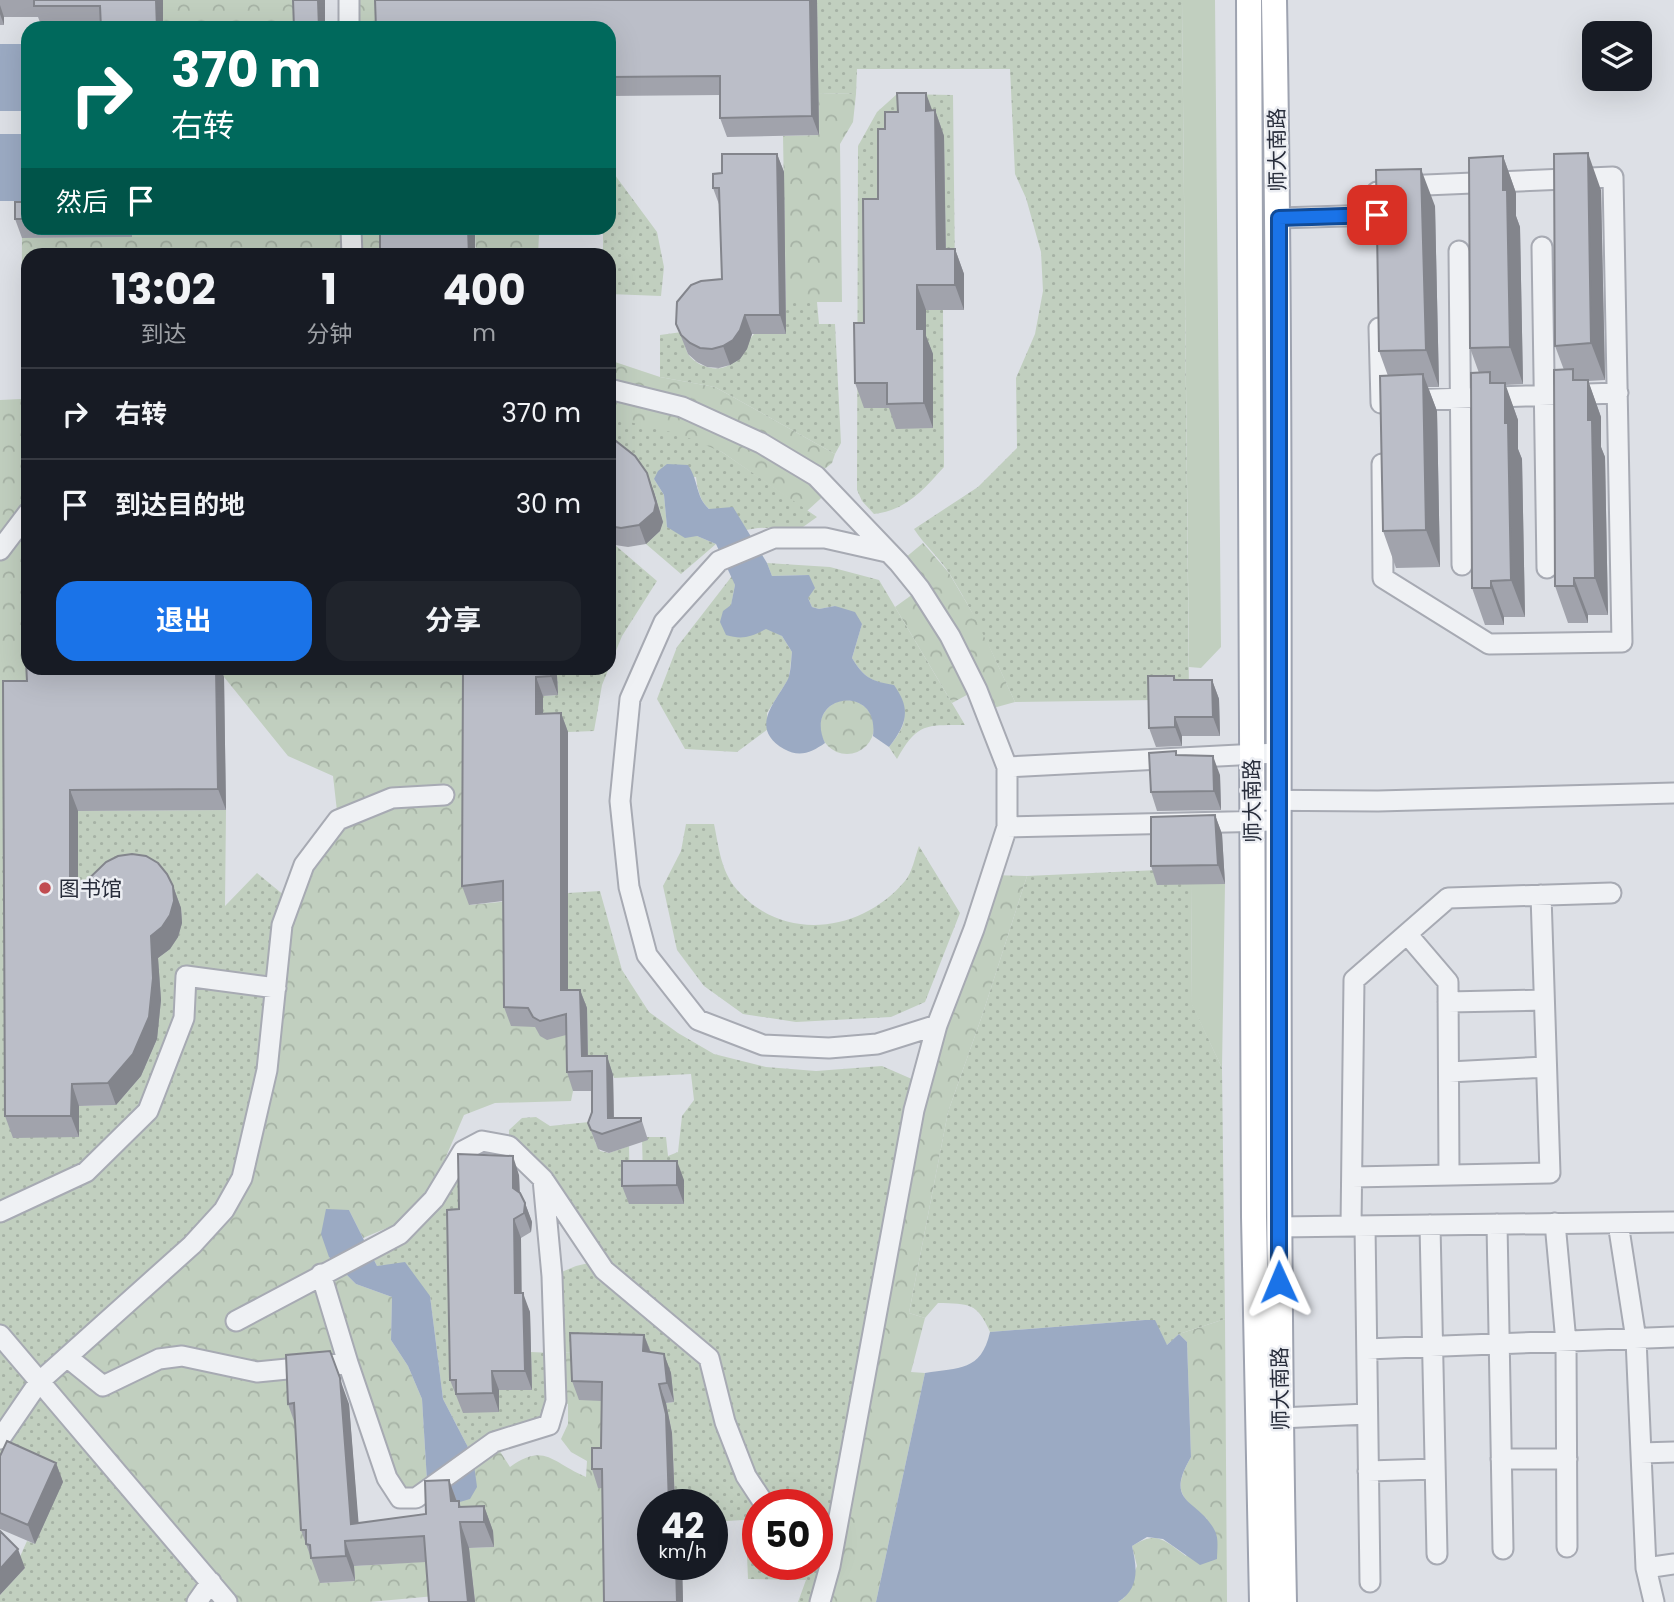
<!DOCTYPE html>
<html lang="zh">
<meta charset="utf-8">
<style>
body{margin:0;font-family:Poppins,"Noto Sans SC",sans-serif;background:#20242c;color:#f1f3f6;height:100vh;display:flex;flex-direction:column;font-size:26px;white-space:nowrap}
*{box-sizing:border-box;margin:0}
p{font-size:23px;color:#9ea1a6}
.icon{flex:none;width:38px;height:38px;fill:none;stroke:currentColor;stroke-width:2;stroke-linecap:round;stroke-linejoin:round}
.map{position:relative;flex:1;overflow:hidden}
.sheet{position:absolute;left:21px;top:248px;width:595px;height:427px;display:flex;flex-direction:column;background:#171b24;border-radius:21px;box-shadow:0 7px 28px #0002}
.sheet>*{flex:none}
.guide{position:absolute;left:21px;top:21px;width:595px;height:214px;border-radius:21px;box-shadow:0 7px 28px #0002;background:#00695c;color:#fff;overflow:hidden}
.fabs{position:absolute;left:1582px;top:21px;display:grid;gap:14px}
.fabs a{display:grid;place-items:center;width:70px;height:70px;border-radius:14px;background:#171b24;box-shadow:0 7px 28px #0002;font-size:35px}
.speed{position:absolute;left:637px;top:1489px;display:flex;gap:14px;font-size:35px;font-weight:700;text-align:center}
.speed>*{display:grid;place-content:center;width:91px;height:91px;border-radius:50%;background:#171b24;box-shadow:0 7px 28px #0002;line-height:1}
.speed small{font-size:18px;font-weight:400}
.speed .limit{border:10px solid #d22;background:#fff;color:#111}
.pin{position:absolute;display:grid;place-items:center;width:60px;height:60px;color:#fff;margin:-30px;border-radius:14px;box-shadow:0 4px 10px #0006}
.me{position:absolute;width:77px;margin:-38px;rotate:359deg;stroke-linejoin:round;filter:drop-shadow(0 0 5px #0008)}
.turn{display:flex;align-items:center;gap:24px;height:147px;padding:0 35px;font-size:32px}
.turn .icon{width:91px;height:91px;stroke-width:2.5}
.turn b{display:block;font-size:49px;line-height:60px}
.then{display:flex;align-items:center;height:66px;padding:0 35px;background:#0003;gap:14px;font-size:26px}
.eta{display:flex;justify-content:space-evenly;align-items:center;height:119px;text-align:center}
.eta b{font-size:42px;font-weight:700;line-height:49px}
.button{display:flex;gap:14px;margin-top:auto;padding:14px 35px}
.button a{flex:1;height:80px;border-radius:21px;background:#1a73e8;color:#fff;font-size:28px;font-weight:700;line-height:80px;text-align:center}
.button a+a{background:#20242c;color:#f1f3f6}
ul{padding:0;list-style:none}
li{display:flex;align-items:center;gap:21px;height:91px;padding:0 35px;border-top:2px solid #363941}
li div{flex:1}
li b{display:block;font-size:26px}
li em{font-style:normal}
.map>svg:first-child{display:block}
.grass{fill:#c1cfbf}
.forest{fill:url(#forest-crowns)}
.park{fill:url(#park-dots)}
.water{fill:#9baac3}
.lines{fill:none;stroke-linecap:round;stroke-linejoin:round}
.minor-casing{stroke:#a7aab3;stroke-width:23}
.major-casing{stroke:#9ea3b0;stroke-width:28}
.minor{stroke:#eff1f4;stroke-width:19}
.major{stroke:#fff;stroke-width:24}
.wall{fill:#a1a3ac}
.shaded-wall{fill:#83858c}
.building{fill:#bbbec8;stroke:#83858c;stroke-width:2}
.route-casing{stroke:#114b97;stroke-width:18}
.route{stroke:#1a73e8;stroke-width:12}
.poi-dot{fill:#c14c50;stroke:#eceef3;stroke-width:2.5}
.labels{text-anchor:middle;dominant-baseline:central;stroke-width:5;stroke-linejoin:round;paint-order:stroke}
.street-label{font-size:21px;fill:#282d3b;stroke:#eceef3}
.poi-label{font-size:21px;fill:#282d3b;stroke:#eceef3;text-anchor:start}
</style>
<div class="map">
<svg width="1674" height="1602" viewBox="0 0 1674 1602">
<defs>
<pattern id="forest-crowns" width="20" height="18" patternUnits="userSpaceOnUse" patternTransform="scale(1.75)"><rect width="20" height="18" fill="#c1cfbf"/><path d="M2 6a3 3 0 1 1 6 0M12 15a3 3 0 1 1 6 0" fill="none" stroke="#a6b2a5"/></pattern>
<pattern id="park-dots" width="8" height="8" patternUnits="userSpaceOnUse" patternTransform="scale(1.75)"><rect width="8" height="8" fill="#c1cfbf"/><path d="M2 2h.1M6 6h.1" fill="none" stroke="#a6b2a5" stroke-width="1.8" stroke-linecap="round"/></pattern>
</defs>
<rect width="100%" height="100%" fill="#dde0e6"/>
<path class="grass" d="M1182,0H1215L1221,647L1201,668L1189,667Z
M1191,884H1225L1222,1068L1192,1005Z"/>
<path class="forest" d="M163,0H300V28H163Z
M349,0H382L383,28H349Z
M818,93L856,94L853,122L840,144L842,302H786L783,136L819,135Z
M132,228H301L302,234L307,233V228H386L387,255L28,256V668L486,669L470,905L510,901L535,1027H568L573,1091L571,1101L495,1103L464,1115L429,1196L394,1225L363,1238L349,1210L329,1257L356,1284L392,1297L391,1340L408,1366L422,1399L427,1481L473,1457L494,1442L510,1467C545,1442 552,1463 586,1477L587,1461L571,1452L561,1439L568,1424V1404L556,1401L553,1353L577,1352L630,1402L609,1488L611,1602H475L469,1548L493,1547L422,1493L400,1498L348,1363L293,1367L320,1583L355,1581L354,1566L433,1561L435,1596L369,1602H197L39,1382L338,820L333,776L288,756L224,677L12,856L0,855V400L21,399L22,238L131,237Z
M475,232L539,235L538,255H476Z
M609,360L660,377L715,387L835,454L832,463L816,476L830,490L807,511L722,452L609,418Z
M923,543L949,573L979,624L1015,702L986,710L976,690L952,703L895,607L920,589L899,563Z
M820 727a27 27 0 1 1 54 0a27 27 0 1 1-54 0Z
M991,875L1027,876L983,1013L948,1112L909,1313L925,1318L911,1372L925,1373L876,1602H820L914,1110Z
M1225,1319L1227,1602H1118L1124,1598L1137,1566L1132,1546C1157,1530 1164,1540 1186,1556L1207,1519C1180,1497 1172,1491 1191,1457L1187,1342L1179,1334Z"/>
<path class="park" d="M817,0H1182L1189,694L1155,700L1015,702C995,659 976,616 951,576C941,559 925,546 914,529L978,487L1017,448L1016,378L1035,334L1043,291L1041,252L1026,198L1015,174L1010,69H857L856,94L818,93Z
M897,94L953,95L955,274H946L944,136L896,408L933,428V354H926V310H943L944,467C923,490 907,510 874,514L862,501L857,490L858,146L877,112Z
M609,167L657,232L664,267L661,296L609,294V256L603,255V228H609Z
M786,302H817L819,324H835L841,443L835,454L715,387L660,377V335L682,332C684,339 685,348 688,354C696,366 717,373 729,365C739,359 746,343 754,334L786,333Z
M609,417L679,434L722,452L817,517L803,527L758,528L746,530C728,503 702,528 696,477L654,479L664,495L667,527L697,536L716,544L681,574L646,544L660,531L663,522L654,492L609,455Z
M615,545L657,581L622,636L609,668V552Z
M767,563L830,567L879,580L965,725C926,725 917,723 897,759L889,747C910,720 907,716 894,686C871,681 864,678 852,658L862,624L835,606L819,609L812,607L808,598L809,575L772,576Z
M732,576L735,585L731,606L782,636L792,652L789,678L767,713L768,729L737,752L685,749L657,699L677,647Z
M609,668L602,685L594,731L543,733V696L558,695L557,676L546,669Z
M226,810L225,906L257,873L291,901L267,1070L224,1210L39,1382L211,1582L197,1602H0V1595L25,1568L18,1561L27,1541L35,1544L0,1490V855L12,856L79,1137V1106L116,1105L141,1076L157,1039L158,958C177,944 183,931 181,908L78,920V811Z
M686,824H714C719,848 721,874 740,893C787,943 863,931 905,881C912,873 915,857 919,846L960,913L925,1002L891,1017L796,1022L743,1014L704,986L677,950L663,886L681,851Z
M1158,870L1191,884L1192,1004L1222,1068L1225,1319L1179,1334L1167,1345L1145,1320L990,1332C977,1302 969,1304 938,1303L925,1318L909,1313L948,1112L983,1013L1027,876Z
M600,891L622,970L649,1012L678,1033L714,1054L766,1067L816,1071L882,1066L921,1083L820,1602H798L806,1580L748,1579L747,1555H758V1564H817V1505H758V1519L712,1522V1505H675L672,1433L666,1403L674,1402L671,1373L577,1352L554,1353L549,1425L473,1457L443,1399L430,1296L377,1266L369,1250L400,1234L463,1151L457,1398L499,1412V1390L532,1389L531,1352L553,1353L552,1276L576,1266L597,1261L509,1146V1130L522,1118L536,1117L550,1126L599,1121L595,1142L600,1151L609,1153L629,1146L630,1204L643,1180L642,1137H666L668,1156L678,1152L682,1116L694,1100L691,1074L614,1078L613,1075H588L587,1009H568V893Z"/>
<path class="water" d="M0,44H28V111H0Z
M0,134H28V201H0Z
M667,464L688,465C699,481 695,496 709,509L733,507L767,563L772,576L809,575L815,588L808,598L812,607L819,609L835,606L855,612L862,624L852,658C864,678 871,681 894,685C912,710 906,725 889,747L873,736C880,682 802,694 825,743C812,752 800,758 784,749C748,728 776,702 788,679C791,672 791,660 792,652L782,636L766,629C751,637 742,640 726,635L720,622L723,611L731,605L735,585L716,544L697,536L685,538L667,527L664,495L654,479L658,471Z
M326,1209L349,1210L377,1266L405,1262L430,1296L443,1399L473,1457L477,1487L470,1499L453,1504L427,1481L422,1399L408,1366L391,1340L392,1297L356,1284L329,1257L321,1234Z
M1145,1320H1155L1167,1345L1179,1334L1187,1342L1191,1457C1163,1505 1198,1498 1215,1531C1219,1539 1217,1550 1217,1559L1200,1565L1163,1539L1147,1537L1132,1546C1137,1568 1140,1588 1118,1602H876L925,1373C959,1367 981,1372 990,1332Z"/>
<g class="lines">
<defs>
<path id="minor" d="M349,0V28
M1279,218L1377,215V192
M351,228L352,256
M1542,247L1547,568
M1459,251L1462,565
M1379,328L1381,403
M609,389L682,407L761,443L816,476L899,563L920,589L950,636L977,690L1007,767V827L974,929L937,1025L914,1110L830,1566L820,1602
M1406,400L1618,393
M1382,464L1383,578L1489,644L1622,642L1613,177L1402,186
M0,550L28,513
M887,552L825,538H774L719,561L664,622L630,699L620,801L629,887L647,955L698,1020L763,1045L829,1048L877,1044L937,1025
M1007,767L1278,753
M1253,800L1378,801L1674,793
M1007,827L1277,821
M1407,934L1448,982L1449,1174
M1448,1002L1544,1000
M1449,1072L1546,1067
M1352,1177L1550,1173L1541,895
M0,1212L86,1172L148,1111L184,1018L186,976L276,988
M1555,1223L1566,1342L1567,1547
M1618,1223L1636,1339L1646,1568L1654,1602
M1497,1224L1503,1549
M1430,1225L1437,1554
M1351,1226L1354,980L1448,898L1611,893
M1365,1226L1370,1582
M1278,1227L1674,1222
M321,1274L348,1363
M236,1321L400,1234L434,1199L463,1151L482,1141L509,1146L543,1179L604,1270L709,1358L725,1422L746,1476L765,1505
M0,1335L227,1602
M1367,1349L1674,1337
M67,1357L103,1386L159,1359L182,1356L257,1372L348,1363L387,1478L400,1498H416L494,1442L549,1425L556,1401L552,1276L543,1179
M1280,1418L1367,1414
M0,1439L39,1382L192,1245L224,1210L242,1178L267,1070L282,925L304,865L338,820L392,798L444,795
M1641,1453L1674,1452
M1501,1459H1567
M1368,1471L1435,1469
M1646,1568L1674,1564
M197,1602L211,1582"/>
<path id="major" d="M1249,0L1254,1217L1262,1602
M1274,0C1284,534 1273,1068 1284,1602"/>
</defs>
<use href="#minor" class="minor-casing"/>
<use href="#major" class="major-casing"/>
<use href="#minor" class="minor"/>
<use href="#major" class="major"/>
</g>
<path class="wall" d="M0,0H163L101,25H41L38,17H4V25H0Z
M375,0H817L819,135L727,137L720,118V95L609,96V28Z
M932,110H935L944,136L946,249H955L964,274V310H926V336L933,354V428L896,429L889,408H864L855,383L864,323L878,199L885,129Z
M777,154L784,172L786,334H752L747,349L740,359L730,365L719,368L707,367L697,362L688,354L676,324L722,279L720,207L713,188L722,173Z
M1503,156L1516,193V216L1520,227L1523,384L1505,385L1518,420V449L1522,459L1525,617H1504V625H1485L1472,588L1479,373L1470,348Z
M1601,190L1605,380L1588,381L1601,417V447L1605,457L1608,615H1588V623H1568L1555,586L1564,370L1555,346Z
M28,202V228H132V237L22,238L15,219Z
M1435,206L1439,387H1428L1437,411L1440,567L1396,568L1383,531L1388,376L1379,351Z
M609,437L654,492L663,522L660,531L646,544L628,547L615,545L609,552Z
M463,668H555L557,676L558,695L543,696V714L561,713L568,732V990H580L587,1008L588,1056H607L613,1075L614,1118H641L648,1140L609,1153L598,1149L588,1123L592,1112V1091H573L567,1072L566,1035L547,1040L540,1036L535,1027L511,1026L504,1007L503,901L469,905L462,886Z
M1174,676L1176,680H1212L1219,699L1220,736H1182V746L1156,747L1149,728Z
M224,677L226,810L78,811V889L173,886L181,908L182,923L178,937L170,949L158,958L161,1000L157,1039L141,1076L116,1105L79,1106V1137L13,1138L5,1116L3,681Z
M1176,751L1177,755L1220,775L1221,810L1157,811L1151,792Z
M1215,815L1222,834L1225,884L1157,885L1151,866Z
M519,1175L520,1193L525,1203L532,1222L531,1232L521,1238V1293L530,1312L532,1390H499V1412L463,1413L450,1380L459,1209Z
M684,1180V1204H629L622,1186Z
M644,1335L651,1352L664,1354L671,1373L674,1402L666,1403L672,1433L675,1505L682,1564L683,1602H604L602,1488H598L592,1469L601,1448L602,1401L579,1400L572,1381Z
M288,1404H349L358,1523L426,1514L449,1480L457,1501H459L461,1507L484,1506L493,1531L494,1547L469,1548L475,1602H429L426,1562L354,1566L355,1581L320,1583L301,1530L295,1424Z
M0,1456L56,1463L63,1482L35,1544L0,1529Z"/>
<path class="shaded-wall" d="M156,0H163V28H157Z
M318,0H325V28H319Z
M810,0H817L819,135L812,116Z
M0,5L4,17V25L0,14Z
M926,93L935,118L926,111Z
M935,110L944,136L946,274L937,249Z
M1588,153L1601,190L1605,380L1591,343Z
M777,154L784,172L786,334L780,315Z
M1503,156L1516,193V216L1520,227L1523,384L1510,347L1503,190Z
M1421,169L1435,206L1439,387L1426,350Z
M468,228H475V256H469Z
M955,249L964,274V310L955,285Z
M917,285L926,310V336L933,354V428L924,403L917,329Z
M745,315L752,334L747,349L740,359L730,365L723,346Z
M1423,374L1437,411L1440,567L1426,530Z
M1588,380L1601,417V447L1605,457L1608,615L1595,578L1588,420Z
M1505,383L1518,420V449L1522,459L1525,617L1511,580L1505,423Z
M647,473L654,492L663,522L660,531L646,544L639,525Z
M609,528L615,545L609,552Z
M1574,578L1588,615V623L1574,586Z
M1491,581L1504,617V625L1491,588Z
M216,668H221L224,677L226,810L218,789Z
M551,668H555L557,676L558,695L551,676Z
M536,677L543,696V733L536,714Z
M1212,680L1219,699L1220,736L1213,717Z
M561,713L568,732V1009L561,990Z
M1175,717L1182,736V746L1175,727Z
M1213,756L1220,775L1221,810L1214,791Z
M70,790L78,811V919L70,897Z
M1215,815L1222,834L1225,884L1218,865Z
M173,886L181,908L182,923L178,937L170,949L158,958L161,1000L157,1039L141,1076L116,1105L108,1083L151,936Z
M580,990L587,1008L588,1071L582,1056Z
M607,1056L613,1075L614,1130L608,1118Z
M72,1084L79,1106V1137L71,1116Z
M513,1156L519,1175L520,1207L513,1188Z
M677,1161L684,1180V1204L677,1185Z
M525,1203L532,1222L531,1232L524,1213Z
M514,1219L521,1238L522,1312L515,1293Z
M523,1293L530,1312L532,1390L525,1371Z
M644,1335L651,1354L643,1351Z
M330,1351L349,1404L360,1540L351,1524Z
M664,1354L671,1373L674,1402L667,1383Z
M492,1371L499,1390V1412L493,1393Z
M659,1384L666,1403L672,1433L675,1505H669Z
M56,1463L63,1482L35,1544L28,1525Z
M449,1480L458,1505L451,1501Z
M484,1506L493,1531L494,1547L484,1522Z
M460,1522L469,1548L475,1602H468Z
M345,1541L354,1566L355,1581L346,1556Z
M18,1549L25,1568L0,1595V1569Z
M676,1564H682L683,1602H677Z"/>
<path class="building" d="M34,0H156L157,28H101L100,6H34Z
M293,0H318L319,28H294Z
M375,0H810L812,116L720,118V76L609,77V28H376Z
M897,93H926V111L935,110L937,249H955V285H917V329H924V403L887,404V383H855L854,323H864L863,199H878V129H885V112H898Z
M1588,153L1591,343L1555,346L1554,154Z
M722,154H777L780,315H745L740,330L733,340L723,346L712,349L700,348L690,343L681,335L676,324L677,302L691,285L701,281L722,279L719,188H713V174L722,173Z
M1503,156V190H1507L1510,347L1470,348L1469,158Z
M1421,169L1426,350L1379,351L1376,170Z
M15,202H28V219H15Z
M380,228H468L469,256H380Z
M1573,369V380H1588V420H1592L1595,578H1574V586H1555L1554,370Z
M1490,372V383H1505V423H1508L1511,580L1491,581V588H1472L1471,373Z
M1423,374L1426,530L1383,531L1380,376Z
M609,437L612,438L635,456L647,473L656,503L654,512L639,525L621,528L609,526Z
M26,662H28V668H216L218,789L70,790V897L106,862L118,856L132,854L146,856L158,863L167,874L173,886L174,901L170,915L162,927L151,936L153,978L149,1017L133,1054L108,1083L72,1084L71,1116H5L3,681H27Z
M463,668H551V676L536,677V714L561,713V990H580L582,1056H607L608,1118H641V1121L602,1134L591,1130L588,1123L592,1112V1071L567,1072L566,1014L540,1021L533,1017L528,1008L504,1007L503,881L462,886Z
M1148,676H1174V680H1212L1213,717H1175V727L1149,728Z
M1176,751V755L1213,756L1214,791L1151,792L1149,753Z
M1215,815L1218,865L1151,866V817Z
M458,1154L513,1156V1188L520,1193L525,1203L524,1213L514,1219L515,1293H523L525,1371H492L493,1393L456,1394V1380H450L447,1210L459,1209Z
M622,1161H677V1185L622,1186Z
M570,1333L644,1335L643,1351L664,1354L667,1383L659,1384L666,1414L669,1505H653V1564H676L677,1602H604L602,1469H592V1448H601L602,1382L572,1381Z
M330,1351L340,1378L351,1524L426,1514L425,1481L449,1480L451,1501H459V1507L484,1506V1522H460L468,1602H429L424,1536L345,1541L346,1556L311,1558L310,1545L306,1544V1530H301L294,1403L288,1404L286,1355Z
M7,1441L56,1463L28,1525L0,1513V1456Z
M0,1531L18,1549L0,1569Z"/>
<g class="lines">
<defs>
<path id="route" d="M1279,1282V218L1377,215"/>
</defs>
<use href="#route" class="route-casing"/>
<use href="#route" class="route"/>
</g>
<circle class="poi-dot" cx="45" cy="888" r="7"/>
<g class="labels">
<g class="street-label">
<text transform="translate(1277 150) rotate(-91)">师大南路</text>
<text transform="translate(1252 801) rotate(-91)">师大南路</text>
<text transform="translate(1280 1389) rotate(-91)">师大南路</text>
</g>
<g class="poi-label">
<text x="59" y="888">图书馆</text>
</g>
</g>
</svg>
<div class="fabs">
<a><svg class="icon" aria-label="layers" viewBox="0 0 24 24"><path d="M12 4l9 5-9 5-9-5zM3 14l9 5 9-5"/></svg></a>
</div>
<div class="speed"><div>42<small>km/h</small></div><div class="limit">50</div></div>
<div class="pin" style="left:1377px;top:215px;background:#d93025"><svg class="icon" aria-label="arrive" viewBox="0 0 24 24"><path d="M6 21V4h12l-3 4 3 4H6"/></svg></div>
<svg class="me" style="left:1279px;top:1282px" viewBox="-20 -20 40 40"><path d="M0-17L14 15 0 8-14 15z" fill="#1a73e8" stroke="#fff" stroke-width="4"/></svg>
<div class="guide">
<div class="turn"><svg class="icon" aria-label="right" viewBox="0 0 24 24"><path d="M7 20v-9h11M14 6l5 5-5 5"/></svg><div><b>370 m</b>右转</div></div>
<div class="then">然后<svg class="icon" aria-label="arrive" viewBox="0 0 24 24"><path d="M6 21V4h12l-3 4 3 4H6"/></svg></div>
</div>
<section class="sheet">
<div class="eta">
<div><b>13:02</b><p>到达</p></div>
<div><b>1</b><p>分钟</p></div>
<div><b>400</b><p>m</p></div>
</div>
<ul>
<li><svg class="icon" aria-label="right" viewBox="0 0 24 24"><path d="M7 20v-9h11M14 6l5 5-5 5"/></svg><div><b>右转</b></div><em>370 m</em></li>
<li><svg class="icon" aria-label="arrive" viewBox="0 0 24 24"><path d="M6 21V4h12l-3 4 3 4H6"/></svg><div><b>到达目的地</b></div><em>30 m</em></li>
</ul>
<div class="button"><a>退出</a><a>分享</a></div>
</section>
</div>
